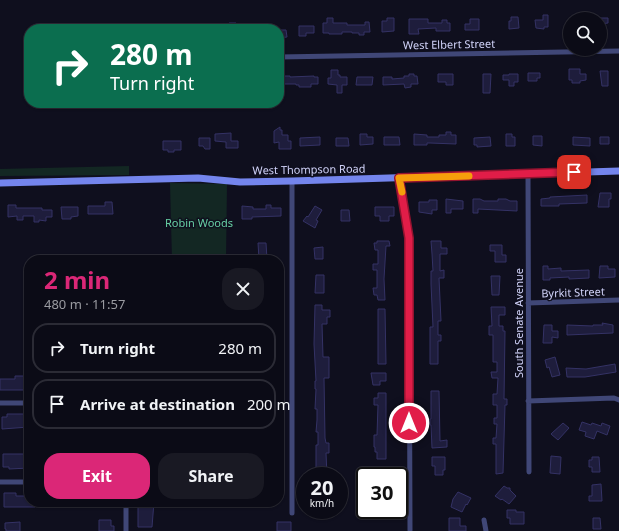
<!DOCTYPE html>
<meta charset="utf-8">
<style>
body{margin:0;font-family:"Noto Sans",sans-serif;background:#191923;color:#f1f3f6;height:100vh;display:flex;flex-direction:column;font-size:15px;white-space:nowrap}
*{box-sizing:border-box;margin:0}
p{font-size:13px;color:#9a9ba1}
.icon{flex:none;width:22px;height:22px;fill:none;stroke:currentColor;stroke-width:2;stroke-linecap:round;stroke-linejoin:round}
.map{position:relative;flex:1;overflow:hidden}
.side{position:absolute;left:24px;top:255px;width:260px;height:252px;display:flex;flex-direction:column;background:#0b0b16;border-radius:16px;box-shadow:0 1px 3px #0004,0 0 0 1px #2b2b35}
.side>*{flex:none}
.guide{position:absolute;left:24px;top:24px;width:260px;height:84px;border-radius:16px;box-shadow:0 1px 3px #0004,0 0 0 1px #2b2b35;background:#0b6e4f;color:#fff;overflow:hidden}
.fabs{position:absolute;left:563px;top:12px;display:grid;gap:8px}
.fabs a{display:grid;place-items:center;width:44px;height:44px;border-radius:50%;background:#0b0b16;box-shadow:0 1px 3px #0004,0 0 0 1px #2b2b35;font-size:20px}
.speed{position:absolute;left:296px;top:467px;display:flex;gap:8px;font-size:20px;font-weight:700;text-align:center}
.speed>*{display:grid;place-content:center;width:52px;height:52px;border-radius:50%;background:#0b0b16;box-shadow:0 1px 3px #0004,0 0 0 1px #2b2b35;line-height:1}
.speed small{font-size:10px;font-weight:400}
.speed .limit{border:2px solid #111;border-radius:6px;background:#fff;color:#111}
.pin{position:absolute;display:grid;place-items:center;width:34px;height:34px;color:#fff;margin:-17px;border-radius:8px;box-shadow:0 2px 6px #0006}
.me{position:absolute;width:44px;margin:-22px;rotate:0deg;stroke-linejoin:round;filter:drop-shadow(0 0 3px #0008)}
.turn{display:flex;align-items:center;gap:14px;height:84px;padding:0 20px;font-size:18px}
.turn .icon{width:52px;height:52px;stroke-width:2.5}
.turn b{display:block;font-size:28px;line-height:34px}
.round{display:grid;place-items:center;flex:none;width:42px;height:42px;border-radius:16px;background:#191923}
.head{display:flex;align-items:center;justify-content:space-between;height:68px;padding:0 20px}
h1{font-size:24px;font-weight:700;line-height:30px;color:#db2777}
.cta{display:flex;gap:8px;margin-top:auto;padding:8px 20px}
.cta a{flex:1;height:46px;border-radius:16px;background:#db2777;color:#fff;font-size:16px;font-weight:700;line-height:46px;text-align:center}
.cta a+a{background:#191923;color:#f1f3f6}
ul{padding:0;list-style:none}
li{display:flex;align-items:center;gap:12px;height:50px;margin:0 8px 6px;padding:0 12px;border:2px solid #2b2b35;border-radius:16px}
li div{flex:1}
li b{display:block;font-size:15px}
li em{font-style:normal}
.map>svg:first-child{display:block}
.green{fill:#132723}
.building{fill:#1e1d3c;stroke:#343265}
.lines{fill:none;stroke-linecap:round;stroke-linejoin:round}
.minor{stroke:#404777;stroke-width:5}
.secondary{stroke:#7485ed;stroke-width:7}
.route-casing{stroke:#92132f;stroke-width:10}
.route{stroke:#e11d48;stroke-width:7}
.slow{stroke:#f59e0b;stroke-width:7}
.labels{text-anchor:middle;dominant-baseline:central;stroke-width:3;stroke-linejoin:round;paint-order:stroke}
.street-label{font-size:11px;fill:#d1d3f9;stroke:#0f0f1e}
.park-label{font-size:11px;fill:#67cfa4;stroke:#0f0f1e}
</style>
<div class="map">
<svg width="619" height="531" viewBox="0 0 619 531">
<rect width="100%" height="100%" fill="#0f0f1e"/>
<path class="green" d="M129,166V175L0,176V169Z
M170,183L227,184L226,260H172Z"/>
<path class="building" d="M543,15H548V27H544V29L536,28L535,20H543Z
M511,17H518L519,28L509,29V21H511Z
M327,18H333V23H347V25H365V22H369L370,32H364V35H359V33H352V32H342V34H329V33H323V23H327Z
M387,18H394V31L382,32V21H387Z
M600,18H608V23L600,24Z
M409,19H428V23H442V20H447V23H450V31H436V28L418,29L419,34H409Z
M470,19H479V30H465V24H470Z
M229,23H236V29H229Z
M299,26H314V33H306V36H299Z
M279,30H286L287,37L279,38Z
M569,69H580V74H586V80L580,81V83H572V80H569Z
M331,70H338V75H340V77H347V85H342V93H337V85L328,84V78H331Z
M600,71H608V86H602Z
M528,73H540V78H537V81H528Z
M409,74H414V76H417L418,84H411V87L405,88L404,84L383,85V77H392V79L404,78V76H409Z
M438,74H453V85H446V82H438Z
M483,74H491L490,93H483Z
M509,74H518V82H514V86H509V80H503V75H509Z
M279,76H290V77L314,76V77H318V84H311V87H299V85H296V84H279Z
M357,77H373L372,85H356Z
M280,127V130H282V135H288V141H291V149H279V142L274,143V131Z
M446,132H451V135H456V144L430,143H427V145H414V134L427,135V137H439V135H446Z
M231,133V141H238V148H226V142L215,141V134Z
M360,134H367V137H373V144L360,145Z
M506,134H512V137H515V146H506Z
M533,136H542V146L533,145Z
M320,137V145L300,146V138Z
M384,137H399L400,145H384Z
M490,137L491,146L477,147V145H474V138Z
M573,137L590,138V146L573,145Z
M600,137H609V144H600Z
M199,138H210V149H205L203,146H199Z
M336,138H348L349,146H336Z
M163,141H181V150H174V152H168V150H163Z
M600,193H611V199H609V207H598Z
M587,195V203L559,204V206H541V199L550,198V197Z
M446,199L463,201V209H451V213H446Z
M473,199H480L484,201H498V199H506L510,201H517V211L478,209V213H473Z
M429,200H437V210H432V214L419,212V202H429Z
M105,202H112L113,214H88V206H105Z
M8,205H16V208H42V210H52V217H46V221L39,220V222H34V216H23V220H17V216L8,217Z
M266,205H271V208H281V216L252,217V219H242V206L253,207V209H266Z
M315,206L322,210L316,220L318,221L315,228L303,221L307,216L308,217Z
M61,207H78V216L71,217V219H62Z
M375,207H394V216H389V221H380V216H375Z
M341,210H349L350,221H341Z
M377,241H389L390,246H386L384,279L385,300H378L377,295H374L373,288H377V270H373V264H378V250H375L374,243H377Z
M431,241H441V248H447V254H440V271L444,270V278H439L441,321H438V335H441V341H438V364H430V327H433L431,284V271H433L432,254Z
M258,243H266L267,259H259Z
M490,245H502V255H506V262H495V251H490Z
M323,247V259H315L314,248Z
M543,266H548V269L561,268V271L589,270V278L569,279V277L550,278V280H543Z
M600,266H608V269H615V277L599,278Z
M316,275H324V293H315Z
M491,276H500L499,295H492Z
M315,305H322V310H330V317H327V324H322L323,357H329V378H324L325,438L326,443H329V453H326L327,476H318V468H316V445H318V432H316L317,420V409H315L316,389H315V381H316L314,344Z
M491,307H505V315H499V326H503V331H505L504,399H507V405H505L503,473L496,474V444H493V438H496L497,424H494V418H497V405H493V394H497L498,378H492L491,372H497V362H493V335H489V326H492Z
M378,309H385L386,364H378Z
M602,323L613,325V333L567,335V325L593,326V325H603Z
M544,325H552V331H558V338L552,337V343H543Z
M555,357L560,375L552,377L549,367L547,368L545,360Z
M615,364L616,372L585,377H567L566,368L586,369Z
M371,373H386V381H380V385H373Z
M15,376H26V390H0V379H15Z
M431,391H439L440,441L447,440V447L432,448L431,425H430V419H431Z
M378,393H386V459H377V452H375V447H374V435H377L378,405H374V398H378Z
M7,414H29V427L2,429V417H7Z
M582,422L591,425L592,423L601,426L602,423L610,426L607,435L597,431L594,439L585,436L586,432L579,430Z
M563,423L569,428L558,440L551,434Z
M3,454H29V468L9,469V467H3Z
M551,456L561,457L560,474L550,473Z
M432,457H445V470H443V475H435V466H432Z
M592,457H599L600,472H592V467H589V460H592Z
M601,484L602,501H589V496H592V485Z
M504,486L507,488H510V490L516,496L509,504L502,499L501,500L495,496Z
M458,492L471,498L467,505L466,504L462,512L451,507L453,499Z
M4,493H16V496H29V502H35V507H4Z
M54,502H66V507H54Z
M83,502H118V506L84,507Z
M140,502H154L152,527H138V505H140Z
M507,510H516V512H524V524H510V518H507Z
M449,518H460V526H466V531H449Z
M593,518H600L601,529H593Z
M99,520H111V526H114V531H99Z
M20,522V531H6V529H5V523Z
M277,522H291V531H277Z"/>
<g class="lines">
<path class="minor" d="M279,57L619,51
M528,174L529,472
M399,178L409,238L410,530
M292,181V513
M528,303L619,300
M528,401L614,398L619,400
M0,403H29
M0,482H29
M126,502V531
M484,520L486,531"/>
<path class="secondary" d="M0,183L198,178L240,182L292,181L619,171"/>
</g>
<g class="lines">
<defs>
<path id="route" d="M409,423V238L399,178L574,172"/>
</defs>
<use href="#route" class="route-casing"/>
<use href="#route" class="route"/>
<path class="slow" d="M402,192L399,178L469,176"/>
</g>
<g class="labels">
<g class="street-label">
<text transform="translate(449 44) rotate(-1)">West Elbert Street</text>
<text transform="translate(309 169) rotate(-1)">West Thompson Road</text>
<text transform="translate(573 292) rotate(-2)">Byrkit Street</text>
<text transform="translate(518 323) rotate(-90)">South Senate Avenue</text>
</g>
<g class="park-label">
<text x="199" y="222">Robin Woods</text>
</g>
</g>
</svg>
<div class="fabs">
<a><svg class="icon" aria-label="search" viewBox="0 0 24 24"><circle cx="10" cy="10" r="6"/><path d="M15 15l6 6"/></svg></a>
</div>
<div class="speed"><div>20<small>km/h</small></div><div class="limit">30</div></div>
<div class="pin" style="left:574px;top:172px;background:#d93025"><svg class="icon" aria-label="arrive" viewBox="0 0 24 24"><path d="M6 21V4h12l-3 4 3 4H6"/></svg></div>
<svg class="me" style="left:409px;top:423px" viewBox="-20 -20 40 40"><circle r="17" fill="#e11d48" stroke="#fff" stroke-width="3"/><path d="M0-11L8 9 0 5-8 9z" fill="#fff"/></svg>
<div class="guide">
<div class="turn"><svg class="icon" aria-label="right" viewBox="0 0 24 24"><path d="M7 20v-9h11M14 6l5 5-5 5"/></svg><div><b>280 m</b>Turn right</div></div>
</div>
<section class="side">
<div class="head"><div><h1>2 min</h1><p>480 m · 11:57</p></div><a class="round"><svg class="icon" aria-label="close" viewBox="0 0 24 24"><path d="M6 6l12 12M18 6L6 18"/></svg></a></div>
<ul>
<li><svg class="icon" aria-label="right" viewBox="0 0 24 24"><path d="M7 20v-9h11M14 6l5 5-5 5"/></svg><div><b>Turn right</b></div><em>280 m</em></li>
<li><svg class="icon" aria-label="arrive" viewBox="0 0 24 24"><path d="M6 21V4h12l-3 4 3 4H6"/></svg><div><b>Arrive at destination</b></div><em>200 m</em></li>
</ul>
<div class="cta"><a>Exit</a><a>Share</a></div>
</section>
</div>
